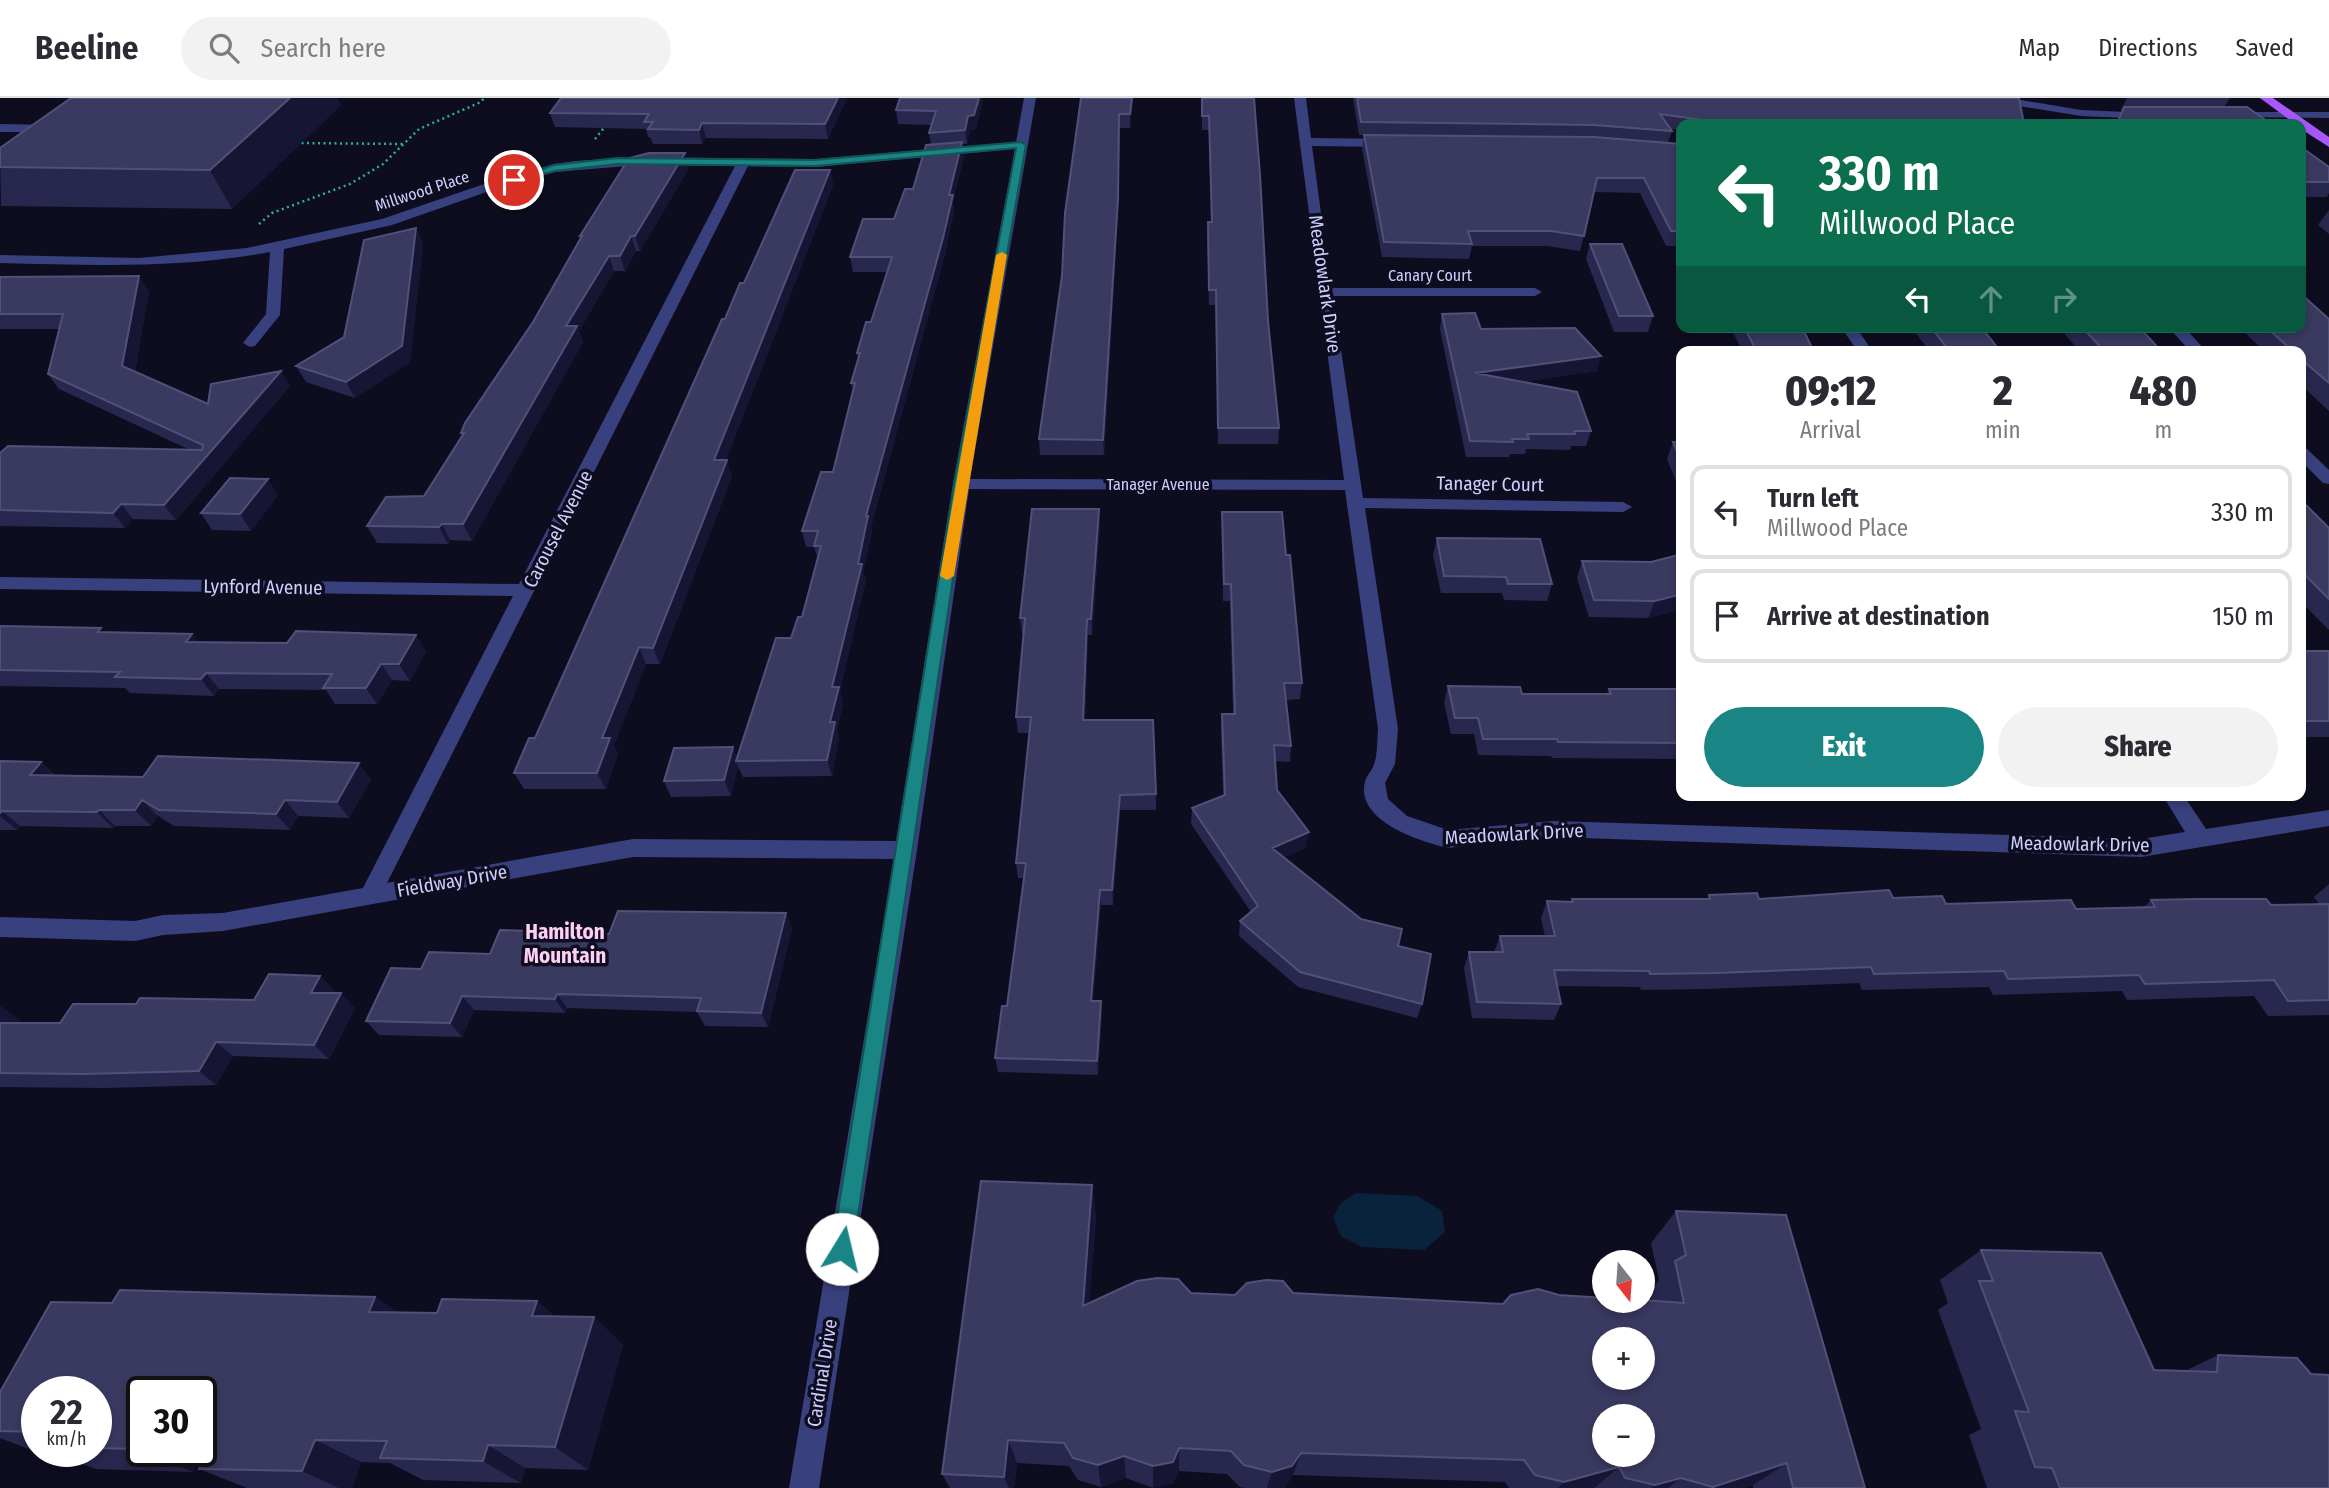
<!DOCTYPE html>
<meta charset="utf-8">
<style>
body{margin:0;font-family:"Fira Sans Condensed",sans-serif;background:#f2f2f3;color:#2b2b33;height:100vh;display:flex;flex-direction:column;font-size:26px;white-space:nowrap}
*{box-sizing:border-box;margin:0}
p{font-size:23px;color:#7c7c81}
.icon{flex:none;width:38px;height:38px;fill:none;stroke:currentColor;stroke-width:2;stroke-linecap:round;stroke-linejoin:round}
.map{position:relative;flex:1;overflow:hidden}
.side{position:absolute;left:1676px;top:248px;width:630px;height:455px;display:flex;flex-direction:column;background:#fff;border-radius:14px;box-shadow:0 4px 10px #0003}
.side>*{flex:none}
.hud{position:absolute;left:1676px;top:21px;width:630px;height:214px;border-radius:14px;box-shadow:0 4px 10px #0003;background:#0b6e4f;color:#fff;overflow:hidden}
.needle{width:46px;rotate:163deg}
.fabs{position:absolute;left:1592px;top:1152px;display:grid;gap:14px}
.fabs a{display:grid;place-items:center;width:63px;height:63px;border-radius:50%;background:#fff;box-shadow:0 4px 10px #0003;font-size:35px}
.speed{position:absolute;left:21px;top:1278px;display:flex;gap:14px;font-size:35px;font-weight:700;text-align:center}
.speed>*{display:grid;place-content:center;width:91px;height:91px;border-radius:50%;background:#fff;box-shadow:0 4px 10px #0003;line-height:1}
.speed small{font-size:18px;font-weight:400}
.speed .limit{border:4px solid #111;border-radius:10px;background:#fff;color:#111}
.pin{position:absolute;display:grid;place-items:center;width:60px;height:60px;color:#fff;margin:-30px;border:4px solid #fff;border-radius:50%;box-shadow:0 2px 7px #0007}
.me{position:absolute;width:77px;margin:-38px;rotate:9deg;stroke-linejoin:round;filter:drop-shadow(0 0 5px #0008)}
.turn{display:flex;align-items:center;gap:24px;height:147px;padding:0 28px;font-size:32px}
.turn .icon{width:91px;height:91px;stroke-width:2.5}
.turn b{display:block;font-size:49px;line-height:60px}
.lanes{display:flex;align-items:center;height:66px;padding:0 28px;background:#0003;justify-content:center;gap:35px;direction:ltr}
.lanes .off{opacity:.35}
.eta{display:flex;justify-content:space-evenly;align-items:center;height:119px;text-align:center}
.eta b{font-size:42px;font-weight:800;line-height:49px}
.button{display:flex;gap:14px;margin-top:auto;padding:14px 28px}
.button a{flex:1;height:80px;border-radius:42px;background:#1a8585;color:#fff;font-size:28px;font-weight:800;line-height:80px;text-align:center}
.button a+a{background:#f2f2f3;color:#2b2b33}
ul{padding:0;list-style:none}
li{display:flex;align-items:center;gap:21px;height:94px;margin:0 14px 10px;padding:0 14px;border:4px solid #e1e1e2;border-radius:14px}
li div{flex:1}
li b{display:block;font-size:26px}
li em{font-style:normal}
header{display:flex;align-items:center;gap:42px;box-sizing:border-box;height:98px;padding:0 35px;background:#fff;border-bottom:2px solid #e1e1e2}
header strong{font-size:33px}
nav{display:flex;gap:38px;margin-inline-start:auto;font-size:24px}
.search{width:490px;height:63px;background:#f2f2f3;display:flex;align-items:center;gap:18px;box-sizing:border-box;padding:0 24px;border-radius:38px;color:#7c7c81;font-size:26px}
.map>svg:first-child{display:block}
.water{fill:#0a233c}
.lines{fill:none;stroke-linecap:round;stroke-linejoin:round}
.path{stroke:#30af96;stroke-width:2.5;stroke-dasharray:2 3.5;stroke-linecap:butt}
.minor{fill:#39407e;fill-rule:evenodd}
.major{fill:#a857fb;fill-rule:evenodd}
.wall{fill:#28274d;fill-rule:evenodd}
.shaded-wall{fill:#161533}
.building{fill:#3a3960;stroke:#515079;stroke-width:2;fill-rule:evenodd}
.route{fill:#1a8585;stroke:#115656;stroke-width:2}
.slow{fill:#f59e0b}
.labels{text-anchor:middle;dominant-baseline:central;stroke-width:7;stroke-linejoin:round;paint-order:stroke}
.far-street-label{font-size:16px;fill:#cdcefe;stroke:#0e0d20}
.street-label{font-size:19px;fill:#cdcefe;stroke:#0e0d20}
.neighbourhood-label{font-size:21px;font-weight:bold;fill:#fecff3;stroke:#0e0d20}
</style>
<header>
<strong>Beeline</strong>
<div class="search"><svg class="icon" aria-label="search" viewBox="0 0 24 24"><circle cx="10" cy="10" r="6"/><path d="M15 15l6 6"/></svg>Search here</div>
<nav><a>Map</a><a>Directions</a><a>Saved</a></nav>
</header>
<div class="map">
<svg width="2329" height="1390" viewBox="0 0 2329 1390">
<rect width="100%" height="100%" fill="#0e0d20"/>
<path class="water" d="M1356,1095L1417,1098L1442,1113L1445,1134L1424,1152L1362,1149L1341,1138L1333,1119L1341,1105Z"/>
<g class="lines">
<path class="path" d="M595,41L607,26
M296,45L403,46
M259,126L272,115L350,86L383,66L419,31L481,4L484,0"/>
<path class="minor" d="M1024,0H1036L970,381L1344,382L1294,0H1306L1311,40L1391,41L1397,45L1391,49L1312,48L1331,190H1535L1542,194L1535,198H1333L1363,400L1623,404L1632,409L1623,414L1365,410L1398,631L1395,666L1385,685L1388,701L1407,718L1448,732L1553,723L2141,741L2185,734L2163,698H2184L2206,731L2329,712V728L2141,759L1553,739L1448,750C1421,744 1355,723 1365,684C1366,678 1371,674 1373,669C1378,658 1377,643 1378,631L1345,392L969,391L917,752L819,1390H789L894,761L633,759L223,833L163,837L135,843L0,839V819L135,823L163,817L223,815L363,790L513,498L0,491V479L519,486L735,68L639,67L555,74L498,90L392,127L284,151L280,217L255,248L250,249L243,245L266,216L270,154C180,171 91,167 0,165V157L139,160L247,150L382,121L490,84L554,66L576,63L639,59L815,61L1016,44ZM1015,51L953,386L896,743L633,741L387,785L748,68L815,69Z
M1982,0H2009L2081,12L2149,15L2155,18L2149,21L2081,18L1988,3Z
M2230,14H2329V20L2226,19V15Z
M0,26L51,27L55,28L58,34L52,38L46,34H0Z
M1841,229H1856L1873,254H1858Z
M2168,229H2184L2207,254H2191Z
M2301,349L2307,351L2329,372V386L2323,385L2301,363Z"/>
<path class="major" d="M2260,0H2273L2329,39V49L2301,31V26H2295Z"/>
</g>
<path class="wall" d="M71,0H337L341,7L232,111L1,108L0,50Z
M561,0H847L828,41L706,40L702,46H653L650,39H648L646,31L555,29L550,15Z
M900,0H983L976,31L970,32L967,46H962L964,58L953,102L954,112L945,156L871,429L872,434L863,474L866,482L840,592L843,605L837,632L839,640L832,678L743,679L738,668L731,698L671,699L664,683L733,649L737,660L802,519L818,461L814,449H806L802,433L833,374L853,293L851,285L858,262L857,255L871,224L887,174H853L850,159L894,121L913,91L931,46L929,35L932,27L898,26L896,12Z
M1133,0L1130,30H1120L1118,114L1104,357H1040L1039,341L1062,178L1077,29Z
M1202,0H1254L1268,223L1279,330L1278,346H1218L1215,207H1209L1207,139L1208,124H1211L1209,32H1202Z
M1353,0H2019L2024,26H1682V33L1671,31L1672,33L1668,45L1682,47V148H1666L1640,95L1594,94L1580,153L1547,148H1472L1469,161L1382,159L1362,51L1364,37H1359Z
M2127,0H2230L2224,9L2271,26H2115L2123,12H2121Z
M2301,49L2329,69V95L2327,99H2301Z
M689,70L640,153H636L625,173H614L579,233L583,244L472,443L450,442L448,446L377,445L367,428L424,398L462,337L461,335L533,224L581,140L580,138Z
M830,72L833,87L726,362L732,378L660,566H646L614,647L618,656L606,691H524L514,675L535,640L725,221L744,185Z
M2329,112V136L2318,127Z
M416,130L423,146L410,264L355,300L306,284L296,268L344,239Z
M1590,146L1653,218L1648,234H1614L1586,161Z
M0,179L149,193L135,273L208,306L290,288L176,422L133,421L125,430L0,428V355L190,352L59,291L48,276L59,231H0Z
M1442,216L1481,231L1597,273L1521,284L1591,333L1586,348H1571L1570,352L1526,351L1525,356H1510L1509,359H1466L1440,231Z
M2329,221V313L2301,287V254H2265L2239,229H2301Z
M1730,229H1802L1814,254H1743Z
M1911,229H1981L2001,254H1930Z
M2059,229H2139L2162,254H2080Z
M1673,344H1682V398L1667,361Z
M278,397L251,433L212,432L201,415Z
M2301,402L2329,430V532L2301,504Z
M1222,414L1286,457L1302,585L1300,601L1286,602L1291,648L1290,664L1275,663L1277,692L1306,750L1284,759L1361,821L1398,848L1422,906L1417,920L1298,889L1239,838L1240,823L1251,814L1191,726L1192,710L1223,698L1221,632L1222,616H1233L1230,503H1223Z
M1100,427L1092,537H1088L1085,622L1156,696V712H1120L1113,807H1101L1093,903L1102,917L1098,977L998,974L995,960L1007,908L1024,780H1018L1016,765L1030,635H1018L1016,619L1024,536H1022L1020,520Z
M1437,440L1552,486L1547,503L1504,502L1502,495H1441L1433,457Z
M1682,456V511L1648,520L1589,519L1577,480L1582,463L1651,464Z
M0,528L104,534L199,544L426,553L410,583L392,582L377,606H335L326,592L219,591L214,598L130,595L125,590L0,588Z
M2301,553H2329V639H2301Z
M1448,588L1522,596H1607L1609,591H1682V661L1552,660L1551,658L1478,657L1474,636H1451L1444,605Z
M0,663L41,664L55,677L371,682L349,720L298,718L290,732L174,728L158,718L151,728H115L113,730L20,728L17,732H0Z
M2329,786V917L2268,918L2254,898L2127,902L2122,893L1993,897L1989,889L1862,892L1859,885L1706,891L1641,892L1640,889L1557,888L1561,906L1554,922L1472,920L1464,870L1469,854H1494L1500,838H1545L1541,820L1547,803L1572,804V801H1707L1709,797L1759,801L1893,800L1946,806L2076,811L2144,809L2151,802L2271,807L2319,806L2314,799Z
M786,815L792,831L768,929L705,928L697,914L567,910L565,915L474,912L462,939L379,937L366,923L421,871L490,856L609,836Z
M320,878L334,892L333,895L355,910L329,961L233,958L216,987L104,990L0,989V908L20,923L19,925H60L136,906L254,902Z
M1092,1087L1096,1119L1089,1205L1191,1195L1235,1197L1293,1195L1503,1206L1559,1197L1652,1203L1650,1193L1659,1182L1651,1145L1676,1113L1865,1390H1753V1387L1743,1390H1509L1505,1384L1293,1377L1284,1390H1244L1240,1389L1227,1376L1179,1373L1173,1385L1153,1390L1126,1380L1101,1389L1078,1382L1069,1368L1017,1365L1014,1390H950L942,1376Z
M1981,1152L2154,1272L2185,1273L2218,1257L2311,1276L2329,1390H1987L1969,1337L1981,1331L1938,1212L1948,1205L1940,1182Z
M375,1199L397,1214L437,1215L537,1203L554,1218L594,1219L623,1247L588,1372L525,1370L521,1385L423,1382L390,1365L361,1364L352,1390H247L199,1371L204,1361H199L193,1374L96,1371L53,1356H42L0,1340V1294L112,1205ZM37,1293H96V1353H37ZM142,1293H201V1353H142Z"/>
<path class="shaded-wall" d="M290,0H337L341,7L232,111L210,72Z
M838,0H847L828,41L825,26Z
M979,0H983L976,31L970,32L967,46L965,32L968,18Z
M1132,0H1133L1130,30V16Z
M1119,16L1118,114L1104,357L1103,342Z
M702,25L706,40L702,46L699,32Z
M962,44L964,58L953,102L954,112L945,156L871,429L872,434L863,474L866,482L840,592L843,605L837,632L839,640L832,678L827,662L832,589L858,466L866,418Z
M685,55L689,70L640,153L635,138Z
M830,72L833,87L720,378L714,362Z
M416,130L423,146L410,264L355,300L346,284Z
M631,138L636,153L625,173L620,158Z
M609,158L614,173L579,233L583,244L472,443L463,426L566,228Z
M139,178L149,193L133,283L122,268Z
M1601,258L1597,273L1472,291L1475,275Z
M281,273L290,288L176,422L164,407Z
M727,362L732,378L660,566L653,550Z
M268,381L278,397L251,433L240,416Z
M121,406L133,421L125,430L113,415Z
M1099,411L1100,427L1092,537L1091,521Z
M442,426L450,442L448,446L439,429Z
M1682,496V511L1648,520L1655,503Z
M1087,521L1088,537L1084,638L1083,622Z
M192,536L205,552L186,544Z
M416,537L426,553L410,583L399,566Z
M639,549L646,566L614,647L618,656L606,691L597,675L602,640Z
M381,566L392,582L377,606L366,590Z
M206,575L219,591L214,598L201,581Z
M733,649L738,663H736L738,668L731,698L724,682Z
M41,664L57,680L30,677Z
M359,665L371,682L349,720L337,704Z
M1120,697V712L1113,807L1112,792Z
M142,702L158,718L151,728L135,712Z
M285,702L298,718L290,732L276,716Z
M99,712L115,728L113,730L97,714Z
M2,713L20,728L17,732L0,718V715Z
M1309,734L1306,750L1270,765L1272,750Z
M1100,792L1101,807L1092,917L1091,903Z
M786,815L792,831L768,929L761,915Z
M320,878L334,892L326,909L311,895Z
M341,895L355,910L329,961L314,947Z
M557,896L567,910L565,915L555,901Z
M462,898L474,912L462,939L450,925Z
M1101,903L1102,917L1098,977L1097,963Z
M0,908L20,923L9,939L0,933Z
M216,944L233,958L216,987L199,973Z
M1092,1087L1096,1119L1087,1236L1083,1208Z
M375,1199L416,1227L369,1214Z
M537,1203L569,1232L532,1218Z
M594,1219L623,1247L588,1372L555,1349Z
M142,1341V1353H179L199,1361L193,1374L137,1351Z
M315,1342L361,1364L352,1390H339L302,1373Z
M1008,1342L1017,1365L1014,1390H1009L1004,1379Z
M488,1347L525,1370L521,1385L483,1363Z
M1179,1350V1373L1173,1385L1153,1390V1368Z
M1301,1355L1293,1377L1285,1390H1267L1272,1374Z
M1124,1358L1126,1380L1101,1389L1098,1367Z
M1787,1365L1753,1387L1743,1390H1711Z
M1619,1369L1594,1390H1558L1564,1384Z
M1681,1380L1668,1390H1651L1655,1387Z"/>
<path class="building" d="M71,0H290L210,72L0,69V50Z
M561,0H838L825,26L702,25L699,32L648,31L653,24H644L649,16L550,15Z
M900,0H979L974,17L968,18L965,32L929,35L936,13L896,12Z
M1081,0H1132L1130,16H1119L1118,100L1103,342L1039,341L1062,178L1065,115Z
M1202,0H1254L1260,77L1268,223L1279,330H1218L1216,192H1209L1208,124H1212L1209,18H1202Z
M1357,0H2019L2024,26H1730L1660,16L1672,33L1594,27L1361,24Z
M2124,9H2247L2271,26H2117Z
M1364,37L1594,39L1681,46L1682,133H1671L1644,80H1597L1584,138L1551,133H1468L1472,146L1384,144Z
M962,44L949,97H953L943,140L866,418H868L858,466H862L832,589H839L830,624H835L827,662L736,663L776,540H791L798,519H802L821,448H814L818,433H802L821,374H833L855,285H851L860,255H857L866,224H871L892,159H850L863,121H894L905,91H913L926,47Z
M2301,49L2329,69V84H2301Z
M649,55H685L635,138H631L620,158H609L566,228H577L463,426H442L439,429L367,428L386,399L424,398L464,335H461L465,325L533,224L582,138H580L629,60Z
M795,72H830L714,362H727L653,550L639,549L602,640H610L597,675H514L529,640H535L722,221H725L740,185H744Z
M416,130L402,248L346,284L296,268L344,239L364,142Z
M1590,146H1622L1653,218H1619Z
M139,178L122,268L208,306L211,286L281,273L164,407L121,406L113,415L0,412V355L8,348L202,352L203,347L48,276L63,216H0V179Z
M2301,196L2329,221V285L2301,261V254H2294L2266,229H2301Z
M1475,215L1481,231L1575,230L1601,258L1475,275L1577,294L1591,333H1574L1575,336H1527L1529,341H1512L1513,344L1470,343L1442,216Z
M1744,229H1802L1814,254H1757Z
M1931,229H1981L2001,254H1950Z
M2082,229H2139L2162,254H2105Z
M1673,344H1682V366Z
M230,380L268,381L240,416L201,415Z
M2301,402L2329,430V501L2303,475H2305L2301,471Z
M1032,411H1099L1091,521H1087L1083,622H1153L1156,696L1120,697L1112,792H1100L1091,903H1101L1097,963L995,960L1002,908H1007L1026,765H1016L1031,619H1016L1025,520H1020Z
M1222,414H1282L1286,457H1290L1302,585H1284L1291,648L1274,647L1277,692L1309,734L1272,750L1361,821L1402,831L1398,848L1431,856L1422,906L1300,874L1240,823L1258,808L1192,710L1225,697L1222,616H1235L1231,486H1224Z
M1437,440L1540,441L1552,486H1508L1506,479L1444,478Z
M1682,456V496L1655,503L1594,502L1582,463L1651,464Z
M0,528L101,530L98,534L192,536L186,544L287,545L296,533L416,537L399,566H381L366,590H323L332,576L206,575L201,581L115,579L120,574L0,572Z
M2301,553H2329V623H2301Z
M1448,588L1520,589L1522,596H1611L1609,591H1682V645L1558,644L1557,641H1483L1478,620H1455Z
M733,649L724,682L664,683L674,650Z
M158,658L359,665L337,704L285,702L276,716L159,712L142,702L135,712H99L97,714L2,713L0,715V663L41,664L30,677L143,679Z
M1889,792L1893,800L1942,798L1946,806L2071,802L2076,811L2155,809L2151,802L2197,801H2266L2271,807L2329,806V902L2288,903L2274,882L2145,886L2139,877L2008,881L2004,873L1874,876L1871,869L1716,875L1650,876L1649,873L1554,872L1561,906L1477,904L1469,854H1503L1500,838H1555L1547,803L1573,804L1572,801H1710L1709,797L1757,795L1759,801Z
M618,813L786,815L761,915L697,913L701,900L557,896L555,901L462,898L450,925L366,923L391,870L421,871L429,854L490,856L500,832L609,836Z
M269,876L320,878L311,895H341L314,947L216,944L199,973L84,976L0,975V925H60L73,906H136L140,900L254,902Z
M981,1083L1092,1087L1083,1208L1137,1183L1157,1180L1178,1181L1191,1195L1235,1197L1247,1185L1266,1182L1283,1183L1293,1195L1503,1206L1511,1197L1538,1191L1559,1197L1605,1200V1202H1643L1684,1205L1675,1163L1686,1157L1676,1113L1786,1117L1865,1390H1793L1787,1365L1713,1389L1681,1380L1655,1387L1625,1380L1619,1369L1564,1384L1535,1377L1524,1362L1301,1355L1292,1368L1272,1374L1244,1367L1231,1353L1179,1350L1173,1364L1153,1368L1124,1358L1098,1367L1073,1360L1064,1345L1008,1342L1004,1379L942,1376ZM1605,1241H1643V1279H1605ZM1605,1318H1643V1356H1605Z
M1981,1152L2101,1155L2154,1272L2217,1274L2218,1257L2297,1260L2311,1276L2329,1277V1390H2060L2052,1370L2035,1369L2015,1313L2029,1314L1979,1183H1993Z
M120,1192L375,1199L369,1214L437,1215L442,1201L537,1203L532,1218L594,1219L555,1349L488,1347L483,1363L380,1360L387,1343L315,1342L302,1373L199,1371L213,1339H201V1293H142V1341L137,1351L96,1350V1293H37V1334L0,1333V1294L51,1204L112,1205Z"/>
<path class="route" d="M1021,44L1026,47L967,386L853,1151L850,1158L842,1161L835,1158L832,1151L954,386L1016,50L815,68L617,66L555,73L514,84L509,82L554,67L617,60L815,62Z"/>
<path class="slow" d="M1002,154L1007,157L954,478L947,482L940,478L996,157Z"/>
<g class="labels">
<g class="far-street-label">
<text transform="translate(422 93) rotate(-18)">Millwood Place</text>
<text x="1430" y="177">Canary Court</text>
<text x="1158" y="386">Tanager Avenue</text>
</g>
<g class="street-label">
<text transform="translate(1325 186) rotate(82)">Meadowlark Drive</text>
<text transform="translate(1490 386) rotate(1)">Tanager Court</text>
<text transform="translate(558 431) rotate(-63)">Carousel Avenue</text>
<text transform="translate(263 489) rotate(1)">Lynford Avenue</text>
<text transform="translate(1514 736) rotate(-3)">Meadowlark Drive</text>
<text transform="translate(2080 746) rotate(1)">Meadowlark Drive</text>
<text transform="translate(452 783) rotate(-10)">Fieldway Drive</text>
<text transform="translate(822 1275) rotate(-81)">Cardinal Drive</text>
</g>
<g class="neighbourhood-label">
<text x="565" y="834">Hamilton<tspan x="565" dy="24">Mountain</tspan></text>
</g>
</g>
</svg>
<div class="fabs">
<a><svg class="needle" viewBox="-14 -14 28 28"><path d="M0-13l5 13h-10z" fill="#e53935"/><path d="M0 13l5-13h-10z" fill="#7c7c81"/></svg></a>
<a>+</a>
<a>−</a>
</div>
<div class="speed"><div>22<small>km/h</small></div><div class="limit">30</div></div>
<div class="pin" style="left:514px;top:82px;background:#d93025"><svg class="icon" aria-label="arrive" viewBox="0 0 24 24"><path d="M6 21V4h12l-3 4 3 4H6"/></svg></div>
<svg class="me" style="left:842px;top:1151px" viewBox="-20 -20 40 40"><circle r="19" fill="#fff"/><path d="M0-13L10 11 0 6-10 11z" fill="#1a8585"/></svg>
<div class="hud">
<div class="turn"><svg class="icon" aria-label="left" viewBox="0 0 24 24"><path d="M17 20v-9H6M10 6l-5 5 5 5"/></svg><div><b>330 m</b>Millwood Place</div></div>
<div class="lanes"><svg class="icon" aria-label="left" viewBox="0 0 24 24"><path d="M17 20v-9H6M10 6l-5 5 5 5"/></svg><svg class="icon off" aria-label="ahead" viewBox="0 0 24 24"><path d="M12 20V5M6 11l6-6 6 6"/></svg><svg class="icon off" aria-label="right" viewBox="0 0 24 24"><path d="M7 20v-9h11M14 6l5 5-5 5"/></svg></div>
</div>
<section class="side">
<div class="eta">
<div><b>09:12</b><p>Arrival</p></div>
<div><b>2</b><p>min</p></div>
<div><b>480</b><p>m</p></div>
</div>
<ul>
<li><svg class="icon" aria-label="left" viewBox="0 0 24 24"><path d="M17 20v-9H6M10 6l-5 5 5 5"/></svg><div><b>Turn left</b><p>Millwood Place</p></div><em>330 m</em></li>
<li><svg class="icon" aria-label="arrive" viewBox="0 0 24 24"><path d="M6 21V4h12l-3 4 3 4H6"/></svg><div><b>Arrive at destination</b></div><em>150 m</em></li>
</ul>
<div class="button"><a>Exit</a><a>Share</a></div>
</section>
</div>
